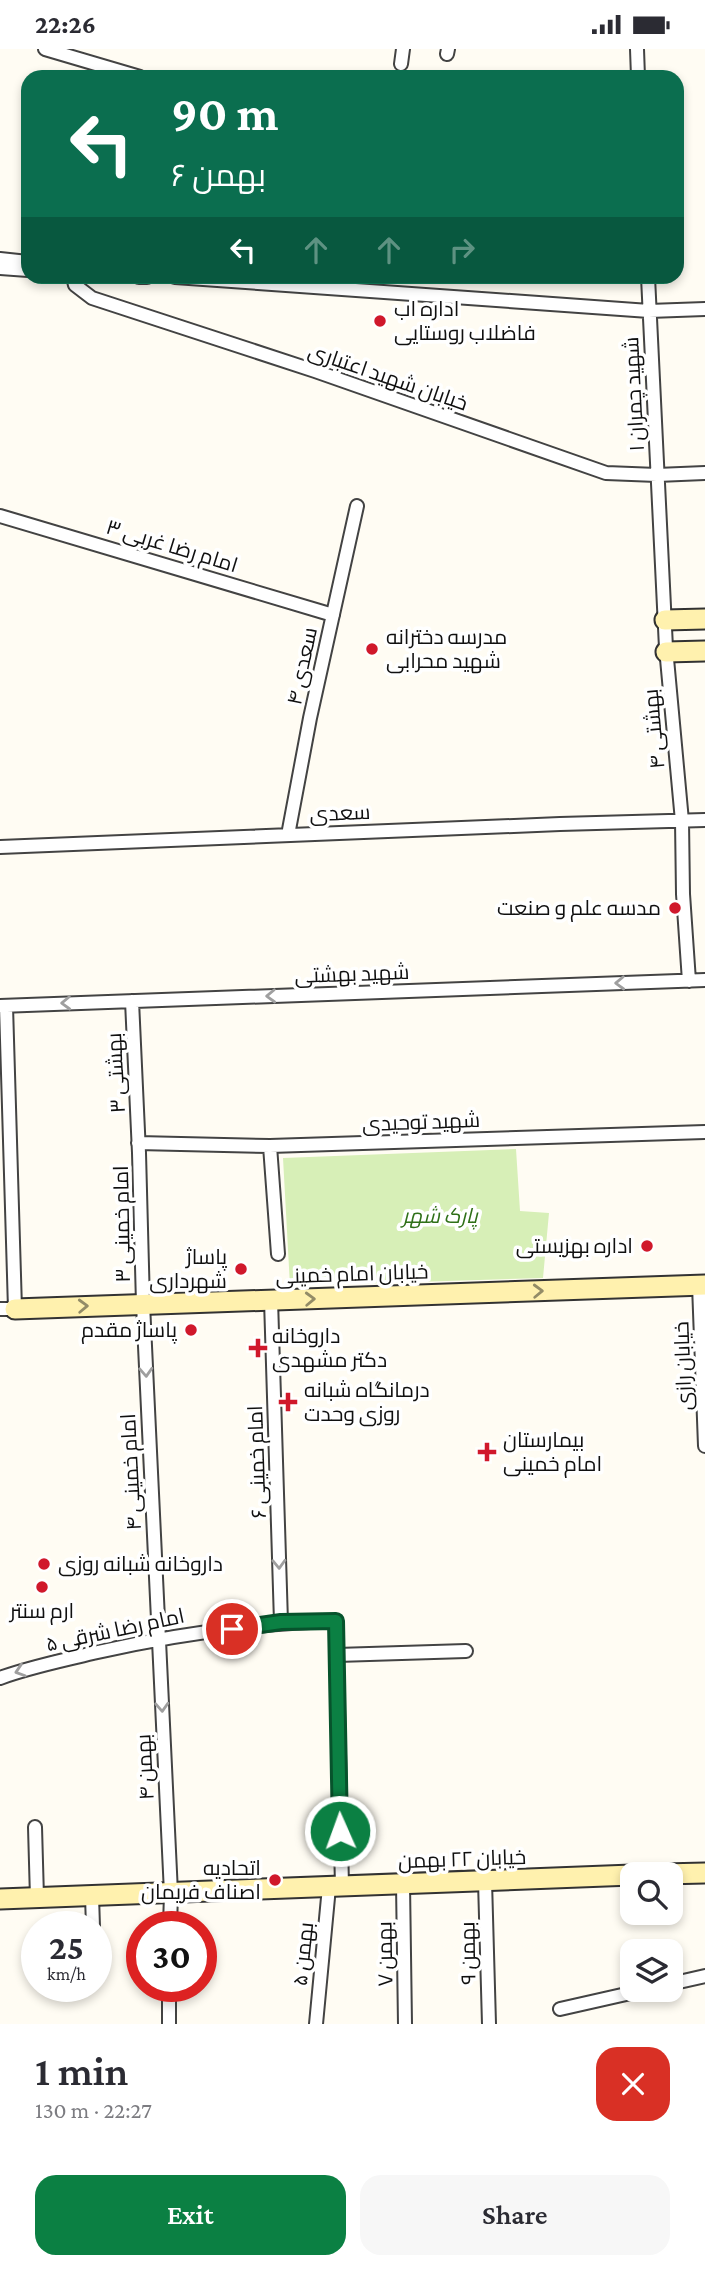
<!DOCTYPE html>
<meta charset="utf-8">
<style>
body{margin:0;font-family:"Crimson Pro",Cairo,serif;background:#f7f7f7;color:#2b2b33;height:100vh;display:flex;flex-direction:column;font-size:26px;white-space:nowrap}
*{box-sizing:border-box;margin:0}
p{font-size:23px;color:#7c7c81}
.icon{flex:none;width:38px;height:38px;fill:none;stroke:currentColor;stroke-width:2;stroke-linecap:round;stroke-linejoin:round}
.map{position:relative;height:1975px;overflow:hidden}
.details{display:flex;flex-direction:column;background:#fff;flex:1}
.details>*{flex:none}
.banner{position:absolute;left:21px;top:21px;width:663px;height:214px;border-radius:21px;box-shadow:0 4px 10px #0003;background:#0b6e4f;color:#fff;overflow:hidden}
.fabs{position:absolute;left:620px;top:1813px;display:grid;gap:14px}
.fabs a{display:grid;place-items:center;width:63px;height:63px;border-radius:14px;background:#fff;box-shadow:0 4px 10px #0003;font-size:35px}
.speed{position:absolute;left:21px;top:1862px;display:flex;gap:14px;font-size:35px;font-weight:700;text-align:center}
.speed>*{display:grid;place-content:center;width:91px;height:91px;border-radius:50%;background:#fff;box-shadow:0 4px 10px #0003;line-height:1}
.speed small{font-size:18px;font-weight:400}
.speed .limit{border:10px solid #d22;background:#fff;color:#111}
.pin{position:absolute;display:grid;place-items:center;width:60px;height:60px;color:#fff;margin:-30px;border:4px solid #fff;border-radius:50%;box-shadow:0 2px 7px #0007}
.me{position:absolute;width:77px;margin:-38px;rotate:358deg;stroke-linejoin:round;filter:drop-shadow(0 0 5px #0008)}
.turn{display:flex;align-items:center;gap:24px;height:147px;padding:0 35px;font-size:32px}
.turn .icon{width:91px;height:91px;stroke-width:2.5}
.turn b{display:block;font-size:49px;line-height:60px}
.lanes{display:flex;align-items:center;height:66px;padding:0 35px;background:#0003;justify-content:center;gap:35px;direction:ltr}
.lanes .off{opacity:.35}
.round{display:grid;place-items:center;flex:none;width:74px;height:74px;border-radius:21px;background:#f7f7f7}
.head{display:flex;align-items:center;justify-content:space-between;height:119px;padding:0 35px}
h1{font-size:42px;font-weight:600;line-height:52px}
.action{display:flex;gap:14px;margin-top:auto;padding:14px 35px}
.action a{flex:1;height:80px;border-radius:21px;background:#0b8043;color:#fff;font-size:28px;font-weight:600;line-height:80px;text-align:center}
.action a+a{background:#f7f7f7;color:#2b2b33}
.status{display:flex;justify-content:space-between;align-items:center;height:49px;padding:0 35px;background:#fff;direction:ltr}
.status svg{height:19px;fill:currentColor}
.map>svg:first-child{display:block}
.green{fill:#d7efb7}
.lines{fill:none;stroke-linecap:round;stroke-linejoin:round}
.street-casing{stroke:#434343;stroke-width:16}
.secondary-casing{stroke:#323232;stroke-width:23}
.street{stroke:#fff;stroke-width:12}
.secondary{stroke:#fff1ae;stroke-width:19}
.oneway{stroke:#9f9f9f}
.oneway2{stroke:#938c67}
.route-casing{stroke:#07532c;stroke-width:18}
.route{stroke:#0b8043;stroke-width:12}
.poi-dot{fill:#d0182b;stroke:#fff;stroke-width:2.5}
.labels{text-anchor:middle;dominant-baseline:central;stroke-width:7;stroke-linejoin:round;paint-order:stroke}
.poi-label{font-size:21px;fill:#101010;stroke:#fff;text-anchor:start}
.street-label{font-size:21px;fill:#101010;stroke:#fff}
.park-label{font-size:21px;font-style:italic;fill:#2f7018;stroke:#fff}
</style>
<div class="status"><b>22:26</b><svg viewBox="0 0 49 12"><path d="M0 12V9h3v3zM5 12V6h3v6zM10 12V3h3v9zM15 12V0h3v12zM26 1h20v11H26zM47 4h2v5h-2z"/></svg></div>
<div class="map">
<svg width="705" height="1975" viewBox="0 0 705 1975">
<rect width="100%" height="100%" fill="#fffcf3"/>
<path class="green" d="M516,1100L520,1162L549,1164L543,1229L290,1237L283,1109Z"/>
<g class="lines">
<defs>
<path id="street" d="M45,0L140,28
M637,0L638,28
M447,5L448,0
M401,15L403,0
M0,210L28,213
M0,219L28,221
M73,228L75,236L92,249L315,322L606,424L657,426L705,424
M139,228H147
M175,228L649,262L705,260
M648,228L666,599L682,772L683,845L689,932
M0,467L333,566
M288,786L310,669L357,457
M0,798L560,775L705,771
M132,952L139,1104L143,1255L171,1844L170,1878
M0,957L705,931
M138,1094L270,1097L705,1083
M270,1097L278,1205
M699,1236L705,1397
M271,1251L281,1573
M0,1260H15L6,957
M337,1606L466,1602
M0,1629C30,1618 61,1612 93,1604C173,1586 253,1574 336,1572L342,1837
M35,1778L37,1849
M485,1832L489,1975
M403,1835L405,1975
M92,1847L93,1878
M670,1935L705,1927
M560,1960L644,1941
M169,1975V1937
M316,1975L329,1838"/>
<path id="secondary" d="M665,571L705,570
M666,603L705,602
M15,1260L705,1236
M663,1825L705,1824
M0,1850L632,1826"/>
</defs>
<use href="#street" class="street-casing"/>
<use href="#secondary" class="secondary-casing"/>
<use href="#street" class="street"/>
<use href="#secondary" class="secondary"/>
</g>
<defs><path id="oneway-chevron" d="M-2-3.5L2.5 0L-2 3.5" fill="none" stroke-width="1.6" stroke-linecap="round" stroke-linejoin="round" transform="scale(1.75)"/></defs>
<g class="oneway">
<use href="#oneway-chevron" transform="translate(620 934) rotate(178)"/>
<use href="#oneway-chevron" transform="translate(271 947) rotate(178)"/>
<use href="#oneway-chevron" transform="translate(66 954) rotate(178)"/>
<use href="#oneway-chevron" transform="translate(146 1323) rotate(87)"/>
<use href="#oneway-chevron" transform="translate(279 1515) rotate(88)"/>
<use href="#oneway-chevron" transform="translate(20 1622) rotate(162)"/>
<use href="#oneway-chevron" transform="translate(162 1658) rotate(87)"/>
</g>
<g class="oneway2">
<use href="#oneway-chevron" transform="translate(538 1242) rotate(-2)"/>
<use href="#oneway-chevron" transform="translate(310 1250) rotate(-2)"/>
<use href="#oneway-chevron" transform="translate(83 1257) rotate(-2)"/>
</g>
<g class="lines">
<defs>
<path id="route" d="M232,1580L281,1573L336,1572L340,1782"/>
</defs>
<use href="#route" class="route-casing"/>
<use href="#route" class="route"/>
</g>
<g class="poi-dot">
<circle cx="380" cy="272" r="7"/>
<circle cx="372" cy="600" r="7"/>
<circle cx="675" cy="859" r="7"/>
<circle cx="647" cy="1197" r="7"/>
<circle cx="241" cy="1220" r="7"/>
<circle cx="191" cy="1281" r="7"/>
<path d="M254.5 1288.5h7v7h7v7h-7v7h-7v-7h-7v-7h7z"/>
<path d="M284.5 1342.5h7v7h7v7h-7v7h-7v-7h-7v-7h7z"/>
<path d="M483.5 1392.5h7v7h7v7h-7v7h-7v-7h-7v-7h7z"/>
<circle cx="44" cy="1515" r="7"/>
<circle cx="42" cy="1538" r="7"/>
<circle cx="275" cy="1831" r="7"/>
</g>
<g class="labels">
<g class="poi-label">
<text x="394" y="260">اداره اب<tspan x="394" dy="24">فاضلاب روستایی</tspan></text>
<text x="386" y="588">مدرسه دخترانه<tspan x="386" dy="24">شهید محرابی</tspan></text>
<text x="661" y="859" text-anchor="end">مدسه علم و صنعت</text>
<text x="633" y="1197" text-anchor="end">اداره بهزیستی</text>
<text x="227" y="1208" text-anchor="end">پاساژ<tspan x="227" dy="24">شهرداری</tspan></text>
<text x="177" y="1281" text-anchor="end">پاساژ مقدم</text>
<text x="272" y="1287">داروخانه<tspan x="272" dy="24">دکتر مشهدی</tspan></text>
<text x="304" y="1341">درمانگاه شبانه<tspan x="304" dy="24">روزی وحدت</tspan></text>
<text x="503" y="1391">بیمارستان<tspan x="503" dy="24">امام خمینی</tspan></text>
<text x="58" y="1515">داروخانه شبانه روزی</text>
<text x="42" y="1562" text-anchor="middle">ارم سنتر</text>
<text x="261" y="1819" text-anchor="end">اتحادیه<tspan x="261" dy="24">اصناف فریمان</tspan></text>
</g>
<g class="street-label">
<text transform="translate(388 328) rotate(19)">خیابان شهید اعتباری</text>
<text transform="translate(634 345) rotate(-93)">شهید چمران ۱</text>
<text transform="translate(172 497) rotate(17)">امام رضا غربی ۳</text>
<text transform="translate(302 617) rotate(-78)">سعدی ۴</text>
<text transform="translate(654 680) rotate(-95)">بهشتی ۴</text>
<text transform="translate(340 764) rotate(-2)">سعدی</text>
<text transform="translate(352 925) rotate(-2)">شهید بهشتی</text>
<text transform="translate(116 1024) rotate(-93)">بهشتی ۳</text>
<text transform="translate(421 1073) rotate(-2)">شهید توحیدی</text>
<text transform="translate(122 1175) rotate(-91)">امام خمینی ۳</text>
<text transform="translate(352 1225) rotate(-2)">خیابان امام خمینی</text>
<text transform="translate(683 1317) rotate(-92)">خیابان رازی</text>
<text transform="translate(257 1413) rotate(-92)">امام خمینی ۶</text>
<text transform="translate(131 1423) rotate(-93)">امام خمینی ۴</text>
<text transform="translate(115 1581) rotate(-12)">امام رضا شرقی ۵</text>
<text transform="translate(145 1718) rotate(-93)">بهمن ۴</text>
<text transform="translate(462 1810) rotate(-2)">خیابان ۲۲ بهمن</text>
<text transform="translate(468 1904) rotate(-91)">بهمن ۹</text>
<text transform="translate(303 1905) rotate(-84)">بهمن ۵</text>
<text transform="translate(385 1905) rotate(-91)">بهمن ۷</text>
</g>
<g class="park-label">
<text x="440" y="1167">پارک شهر</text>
</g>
</g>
</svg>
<div class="fabs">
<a><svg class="icon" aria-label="search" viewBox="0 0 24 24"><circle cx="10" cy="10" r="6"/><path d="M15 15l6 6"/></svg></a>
<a><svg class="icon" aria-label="layers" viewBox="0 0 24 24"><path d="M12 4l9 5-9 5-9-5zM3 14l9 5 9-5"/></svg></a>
</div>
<div class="speed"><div>25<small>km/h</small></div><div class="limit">30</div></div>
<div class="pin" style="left:232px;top:1580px;background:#d93025"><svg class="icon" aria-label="arrive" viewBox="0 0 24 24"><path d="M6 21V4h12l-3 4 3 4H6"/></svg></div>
<svg class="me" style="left:340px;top:1782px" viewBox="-20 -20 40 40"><circle r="17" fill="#0b8043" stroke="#fff" stroke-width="3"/><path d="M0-11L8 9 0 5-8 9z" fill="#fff"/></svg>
<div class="banner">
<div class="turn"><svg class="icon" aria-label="left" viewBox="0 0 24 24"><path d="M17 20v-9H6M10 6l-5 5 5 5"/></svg><div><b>90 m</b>بهمن ۶</div></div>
<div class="lanes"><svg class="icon" aria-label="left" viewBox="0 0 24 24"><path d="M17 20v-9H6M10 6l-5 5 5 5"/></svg><svg class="icon off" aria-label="ahead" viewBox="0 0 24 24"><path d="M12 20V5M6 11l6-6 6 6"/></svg><svg class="icon off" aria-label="ahead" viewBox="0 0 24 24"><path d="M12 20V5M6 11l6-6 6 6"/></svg><svg class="icon off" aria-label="right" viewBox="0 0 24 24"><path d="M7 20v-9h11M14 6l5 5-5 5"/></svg></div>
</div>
</div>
<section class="details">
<div class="head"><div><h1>1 min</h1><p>130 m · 22:27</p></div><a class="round" style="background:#d93025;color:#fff"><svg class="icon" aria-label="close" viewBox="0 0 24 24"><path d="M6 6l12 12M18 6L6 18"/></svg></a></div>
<div class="action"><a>Exit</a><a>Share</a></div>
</section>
